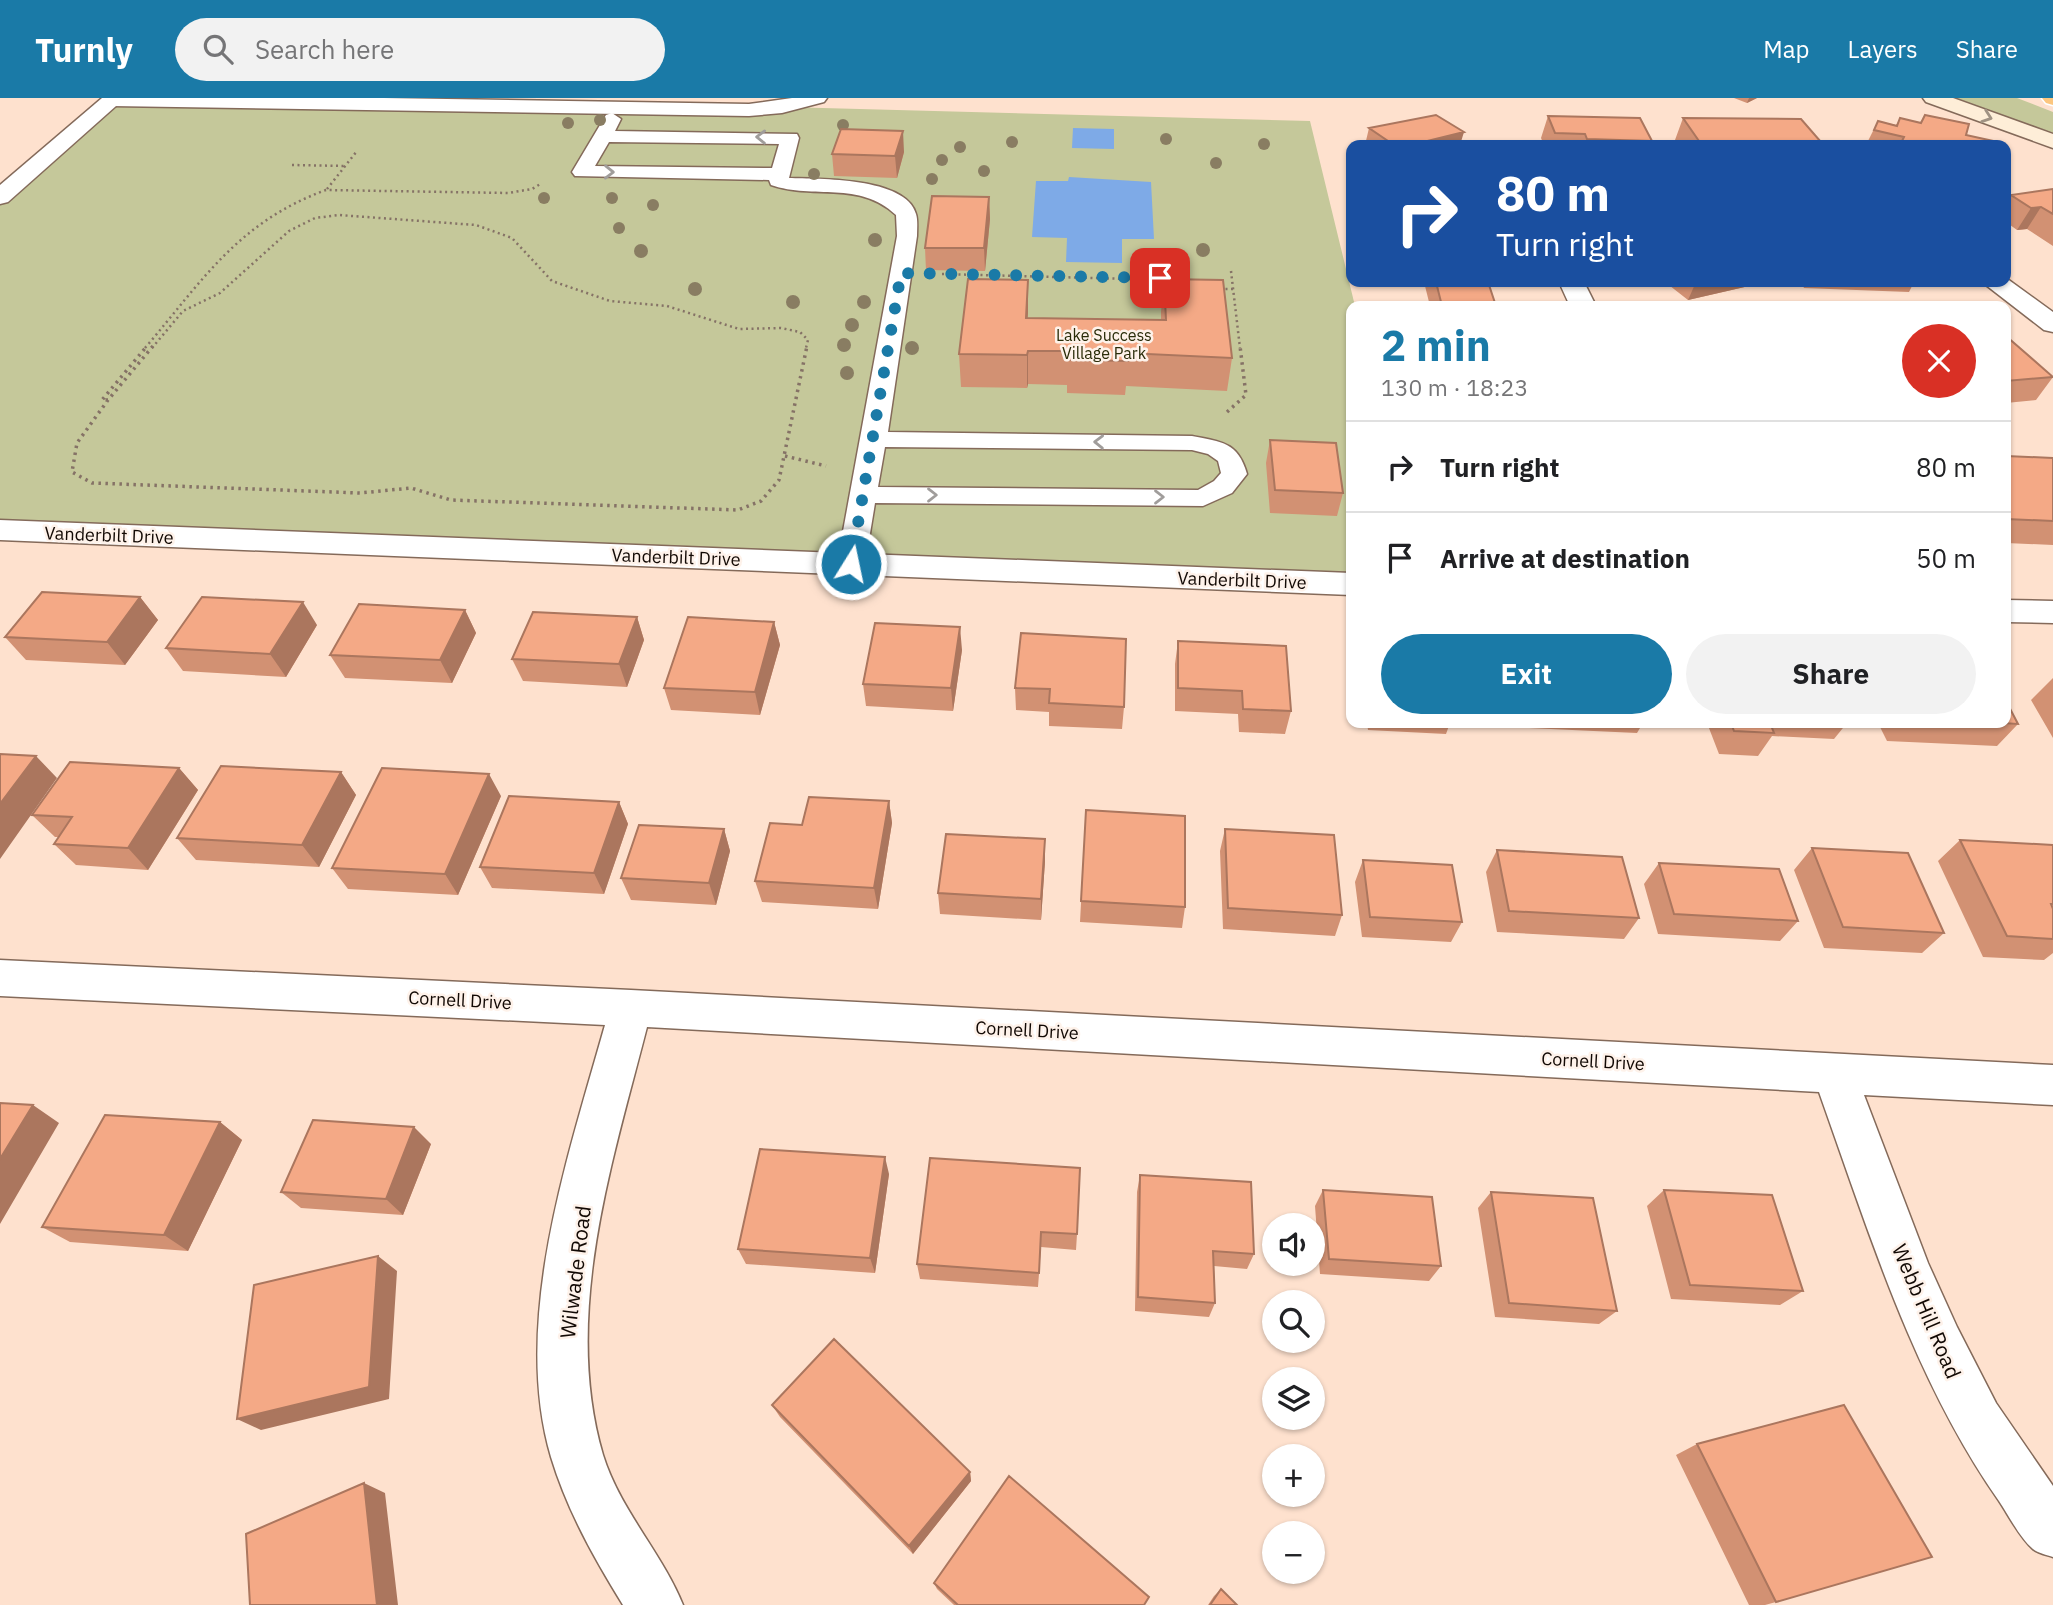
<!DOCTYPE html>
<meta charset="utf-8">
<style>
body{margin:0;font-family:"IBM Plex Sans",sans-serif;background:#f2f2f2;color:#202124;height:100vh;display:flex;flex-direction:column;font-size:26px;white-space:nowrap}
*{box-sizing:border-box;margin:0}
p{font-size:23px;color:#757577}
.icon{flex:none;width:38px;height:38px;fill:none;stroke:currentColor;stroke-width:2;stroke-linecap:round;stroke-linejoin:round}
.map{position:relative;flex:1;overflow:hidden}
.drawer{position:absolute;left:1346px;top:203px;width:665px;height:427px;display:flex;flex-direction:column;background:#fff;border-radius:14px;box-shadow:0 2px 5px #0004}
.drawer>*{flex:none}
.top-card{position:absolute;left:1346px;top:42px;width:665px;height:147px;border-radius:14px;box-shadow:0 2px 5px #0004;background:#1a4fa0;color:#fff;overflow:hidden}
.buttons{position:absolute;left:1262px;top:1115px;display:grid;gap:14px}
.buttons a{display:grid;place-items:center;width:63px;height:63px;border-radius:50%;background:#fff;box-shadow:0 2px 5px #0004;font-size:35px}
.pin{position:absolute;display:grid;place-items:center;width:60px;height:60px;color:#fff;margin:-30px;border-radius:14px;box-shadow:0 4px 10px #0006}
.me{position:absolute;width:77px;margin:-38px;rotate:10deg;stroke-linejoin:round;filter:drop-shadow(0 0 5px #0008)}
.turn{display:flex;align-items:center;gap:24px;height:147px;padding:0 35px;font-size:32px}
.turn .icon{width:91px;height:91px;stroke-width:2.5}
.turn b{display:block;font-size:49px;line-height:60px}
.round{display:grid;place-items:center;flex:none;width:74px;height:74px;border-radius:37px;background:#f2f2f2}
.overview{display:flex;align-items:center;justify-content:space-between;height:119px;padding:0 35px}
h1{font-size:42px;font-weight:800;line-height:52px;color:#1a7aa7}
.button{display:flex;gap:14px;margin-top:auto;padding:14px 35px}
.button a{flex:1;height:80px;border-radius:42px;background:#1a7aa7;color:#fff;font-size:28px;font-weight:800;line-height:80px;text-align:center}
.button a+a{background:#f2f2f2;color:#202124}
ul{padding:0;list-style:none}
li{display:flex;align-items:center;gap:21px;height:91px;padding:0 35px;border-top:2px solid #e0e0e0}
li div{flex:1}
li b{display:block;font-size:26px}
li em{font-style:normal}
header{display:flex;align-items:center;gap:42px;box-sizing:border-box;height:98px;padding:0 35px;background:#1a7aa7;color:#fff}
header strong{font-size:33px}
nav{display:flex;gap:38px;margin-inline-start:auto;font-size:24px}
.search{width:490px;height:63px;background:#f2f2f2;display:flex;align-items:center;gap:18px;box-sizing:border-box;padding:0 24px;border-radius:38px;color:#757577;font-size:26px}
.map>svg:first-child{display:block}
.green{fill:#c5c89a}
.water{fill:#7eaae7}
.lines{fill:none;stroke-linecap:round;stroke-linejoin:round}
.service-casing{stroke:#846a5a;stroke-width:3}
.minor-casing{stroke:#846a5a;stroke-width:3}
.tertiary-casing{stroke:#846a5a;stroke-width:3}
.secondary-casing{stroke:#846a5a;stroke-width:3}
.motorway-casing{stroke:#fff;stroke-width:3}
.path-far1{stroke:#857266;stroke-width:2.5;stroke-dasharray:2 3.5;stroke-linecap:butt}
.path{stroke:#857266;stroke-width:3.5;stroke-dasharray:2.5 4.5;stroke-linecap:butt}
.service{fill:#fff;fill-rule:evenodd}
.minor{fill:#fff;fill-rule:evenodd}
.tertiary{fill:#fff;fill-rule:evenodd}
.secondary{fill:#feeed8;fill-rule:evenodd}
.motorway{fill:#fcc67e;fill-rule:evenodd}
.tree{fill:#897d62}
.wall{fill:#d29173}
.shaded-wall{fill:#ab765e}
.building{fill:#f4a986;stroke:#ab765e;stroke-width:2}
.oneway{stroke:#a09283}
.oneway2{stroke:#a09d9b}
.route{stroke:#1a7aa7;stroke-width:12;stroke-dasharray:0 21.6}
.labels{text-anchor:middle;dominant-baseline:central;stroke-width:5;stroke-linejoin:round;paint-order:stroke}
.far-park-label{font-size:16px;fill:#2a2c09;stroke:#fef2ea}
.street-label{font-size:18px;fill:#120904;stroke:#fef2ea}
.near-street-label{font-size:21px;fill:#120904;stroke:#fef2ea}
</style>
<header>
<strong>Turnly</strong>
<div class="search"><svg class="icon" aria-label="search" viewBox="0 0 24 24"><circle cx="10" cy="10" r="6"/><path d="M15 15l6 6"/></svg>Search here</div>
<nav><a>Map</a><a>Layers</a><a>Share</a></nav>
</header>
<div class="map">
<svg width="2053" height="1507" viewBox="0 0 2053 1507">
<rect width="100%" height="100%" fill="#fee1ce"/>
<path class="green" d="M1951,0H2017L2053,14V36Z
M112,2L785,9L1310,23L1355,208H1351V485L0,432V99Z"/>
<path class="water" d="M1073,30L1114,31V51L1072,50Z
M1069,79L1151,84L1154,141H1122V165L1066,164L1067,140L1032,139L1036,83H1068Z"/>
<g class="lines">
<defs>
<path id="service" d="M612,15L621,21L615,33L797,36L799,40L789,80C818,81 906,79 916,116C918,122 917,131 917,138L888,334L1192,338C1222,344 1238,344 1247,376L1232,395L1203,408L875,405L865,466L861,472L851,475L841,472L837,466L897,138L896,117C859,82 814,102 771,87L769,82L575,78L572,74L606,17ZM609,44L779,46L772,70L595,68ZM885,349L1192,352L1208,356L1218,363L1221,375L1214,383L1198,392L878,389Z"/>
<path id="minor" d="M103,0H384L749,6L792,0H827L824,4L782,15L749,18L112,8L105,6Z
M2006,180L2053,214V234L2044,232L1982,184H2006Z
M1559,184H1584L1596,208H1570Z
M0,422L1351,475V497L0,442Z
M2006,502L2053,503V525L2006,524Z
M0,862L631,892L2053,967V1007L1864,997L1928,1165L1957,1229L1996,1305L2053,1388V1459C2047,1457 2038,1455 2033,1451C2020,1440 2009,1418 1999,1403C1913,1280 1869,1134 1819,994L647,929C612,1065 562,1218 603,1357C620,1412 662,1455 683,1507H623C594,1460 567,1412 551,1359C511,1223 568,1059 605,927L0,898Z"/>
<path id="tertiary" d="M102,0H125L8,104L0,106V87Z"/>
<path id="secondary" d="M1923,0H1953L2053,36V50L1926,4Z"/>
<path id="motorway" d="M2042,0H2053V7L2046,5Z"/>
</defs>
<use href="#service" class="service-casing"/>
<use href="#minor" class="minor-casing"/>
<use href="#tertiary" class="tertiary-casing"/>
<use href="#secondary" class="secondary-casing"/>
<use href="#motorway" class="motorway-casing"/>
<path class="path-far1" d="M292,67L346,68
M327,91L357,53
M1231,173L1240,250
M942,176L1167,182
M1220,191H1233
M145,250C203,182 238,124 326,92L508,95L532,91L542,85
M152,250L183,213L220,195L289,133L315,120L339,117L476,127L512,140L552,183L610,203L667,208L739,231L781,230L800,234L808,242L806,250"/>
<path class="path" d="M153,248L108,302L77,345L72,374L92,385L360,395L411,390L451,402L738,412L761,403L779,382L807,248
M108,302H102L147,248
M1227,314L1246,297L1240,248
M785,358L826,368"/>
<use href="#service" class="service"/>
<use href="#minor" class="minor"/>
<use href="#tertiary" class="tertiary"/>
<use href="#secondary" class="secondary"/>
<use href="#motorway" class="motorway"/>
</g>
<g class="tree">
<circle cx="600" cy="22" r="6"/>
<circle cx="568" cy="25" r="6"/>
<circle cx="843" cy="27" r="6"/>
<circle cx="1166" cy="41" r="6"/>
<circle cx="1012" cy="44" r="6"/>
<circle cx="1264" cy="46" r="6"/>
<circle cx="960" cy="49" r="6"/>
<circle cx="942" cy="62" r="6"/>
<circle cx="1216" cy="65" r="6"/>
<circle cx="984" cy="73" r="6"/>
<circle cx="814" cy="76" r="6"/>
<circle cx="932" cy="81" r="6"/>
<circle cx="544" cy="100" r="6"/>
<circle cx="612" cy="100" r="6"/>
<circle cx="653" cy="107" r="6"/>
<circle cx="619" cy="130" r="6"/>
<circle cx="875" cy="142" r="7"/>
<circle cx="1203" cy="152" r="7"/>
<circle cx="641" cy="153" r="7"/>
<circle cx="695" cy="191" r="7"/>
<circle cx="793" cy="204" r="7"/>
<circle cx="864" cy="204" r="7"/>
<circle cx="852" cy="227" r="7"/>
<circle cx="844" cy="247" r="7"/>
<circle cx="912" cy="250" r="7"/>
<circle cx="847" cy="275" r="7"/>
</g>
<path class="wall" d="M1734,0H1757L1747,5Z
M1925,17L1966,37L1997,47H1866L1878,23L1896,27L1900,20L1920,25Z
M1548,18L1652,43L1651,47H1544L1541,40Z
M1683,20L1821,44L1819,47H1679L1675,42Z
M1369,30L1460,47H1365Z
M904,54L897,80L834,78L832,56Z
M2053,91V148L2027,131L2017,132L2006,124V107L2011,97Z
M989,99L990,121L985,173L926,172L925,150Z
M1164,181L1232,260L1227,293L1126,288L1125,297L1067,295V287L1028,286L1027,290L961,289L959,256L1028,220L1161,222V214Z
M1424,184H1488L1496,208H1430Z
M1665,184H1763L1762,185L1688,202Z
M1801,184H1914L1909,194L1804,190Z
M2006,238L2053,279L2036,302L2006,305Z
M1270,342L1343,395L1337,418L1270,415L1266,365Z
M2006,358L2053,360V447L2006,445Z
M140,499L158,522L125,567L26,562L5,539Z
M465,512L476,535L452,585L345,580L330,557Z
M637,519L644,542L627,589L523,583L512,561Z
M774,524L780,547L760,617L671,612L664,590Z
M317,527L286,579L183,573L166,550Z
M1021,535L1124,609L1122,631L1049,628V614L1016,612L1015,590Z
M1178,543L1291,613L1285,636L1239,634L1238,616L1175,613V566Z
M962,552L953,613L866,608L863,586Z
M2053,580V640L2031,602Z
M1367,625H1450L1446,636L1368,632Z
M1528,625H1643L1637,635L1529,630Z
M1707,625H1847L1834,641L1772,638L1758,658L1719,656Z
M1878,625H2006L2018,626L1997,648L1887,643Z
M179,670L198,692L148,772L76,767L54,746L59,739H55L32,717Z
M341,674L356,697L319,769L196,762L177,740Z
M501,698L458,797L348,791L332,770Z
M889,703L892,725L878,811L762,804L755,783L802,727Z
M619,704L628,726L604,796L492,790L480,769Z
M1086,712L1185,809L1182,830L1080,824Z
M724,731L730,753L716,807L631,802L621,780Z
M1225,731L1342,817L1335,838L1223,831L1220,753Z
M1960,742L2053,747V855L2044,862L1983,859L1938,763Z
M1812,750L1944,835L1922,855L1824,850L1794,772Z
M1497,752L1639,820L1624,841L1497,834L1486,774Z
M1363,762L1462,824L1451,844L1362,839L1355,784Z
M1045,763L1041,822L940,816L938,795Z
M1659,765L1798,823L1780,843L1658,836L1644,786Z
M220,1024L242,1042L188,1153L70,1144L42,1129Z
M431,1046L403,1117L301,1110L281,1094Z
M930,1060L1077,1136L1076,1152L1041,1149L1038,1189L920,1181L917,1166Z
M889,1076L875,1175L746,1166L738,1151Z
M1140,1077L1254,1156L1247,1171L1214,1168L1215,1205L1209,1219L1135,1213L1137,1094Z
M1323,1092L1441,1168L1429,1183L1320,1176L1315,1108Z
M1664,1092L1803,1193L1780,1207L1671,1201L1647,1108Z
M1491,1094L1617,1213L1599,1226L1495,1219L1478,1110Z
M772,1307L970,1374L971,1383L913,1456L780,1319Z
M1697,1346L1776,1504L1765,1507H1749L1676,1357Z
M934,1485L1144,1507H954L937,1491Z
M1221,1491L1237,1507H1208L1214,1498Z"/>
<path class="shaded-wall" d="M1749,0H1757L1747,5Z
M903,33L904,54L897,80L895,58Z
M1464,34L1460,47H1411Z
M989,99L990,121L985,173L984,150Z
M2041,109L2027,131L2017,132L2031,110Z
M1028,182V215L1026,253V220Z
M1696,184H1763L1762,185L1688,202Z
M1028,253V286L1027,290V257Z
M140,499L158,522L125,567L107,544Z
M303,504L317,527L286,579L270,556Z
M465,512L476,535L452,585L440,562Z
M637,519L644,542L627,589L619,566Z
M774,524L780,547L760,617L755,594Z
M960,529L962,552L953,613L951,590Z
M36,658L57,680L0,761V706Z
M179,670L198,692L148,772L128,750Z
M341,674L356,697L319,769L302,747Z
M489,676L501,698L458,797L445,776Z
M889,703L892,725L878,811L874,790Z
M619,704L628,726L604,796L594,775Z
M724,731L730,753L716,807L709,785Z
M1045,741V763L1041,822V801Z
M33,1007L59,1025L0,1126V1061Z
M220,1024L242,1042L188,1153L164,1137Z
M414,1029L431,1046L403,1117L386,1101Z
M885,1059L889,1076L875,1175L870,1160Z
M378,1158L397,1173L389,1301L261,1332L237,1321Z
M970,1374L971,1383L913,1456L909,1448Z
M364,1385L385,1395L398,1507H377Z"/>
<path class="building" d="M1436,17L1464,34L1411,47H1394L1369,30Z
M1925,17L1969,26L1966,37L1998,44L1997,47H1958L1951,46L1950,47H1923L1902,43L1904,39L1874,32L1878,23L1897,28L1900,20L1921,25Z
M1548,18L1640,20L1652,43L1587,41L1585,36L1555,35Z
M1683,20L1801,21L1821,44L1699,43Z
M841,31L903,33L895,58L832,56Z
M2053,91V116L2041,109L2031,110L2011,97Z
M932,98L989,99L984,150H925Z
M968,181L1028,182L1026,220L1166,222L1164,181L1223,182L1232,260L1127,255L1128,263L1068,262V253H1028L1027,257L959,256Z
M1436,184H1488L1496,208H1442Z
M2006,238L2053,279L2006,283Z
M1270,342L1336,345L1343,395L1275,392Z
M2006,358L2053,360V423L2006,421Z
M42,494L140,499L107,544L5,539Z
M202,499L303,504L270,556L166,550Z
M359,506L465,512L440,562L330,557Z
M533,514L637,519L619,566L512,561Z
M688,519L774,524L755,594L664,590Z
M875,525L960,529L951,590L863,586Z
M1021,535L1126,541L1124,609L1049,605L1050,591L1015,590Z
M1178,543L1286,548L1291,613L1243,611L1242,593L1178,590Z
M2006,603L2018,626L2002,625H2006Z
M1731,625H1770L1774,635L1734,633Z
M0,656L36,658L0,706Z
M70,664L179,670L128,750L54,746L72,719L32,717Z
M221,668L341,674L302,747L177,740Z
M382,670L489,676L445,776L332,770Z
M509,698L619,704L594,775L480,769Z
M809,699L889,703L874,790L755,783L770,725L802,727Z
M1086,712L1185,718V809L1081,803Z
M639,727L724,731L709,785L621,780Z
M1225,731L1334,737L1342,817L1228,810Z
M946,736L1045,741L1041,801L938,795Z
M1960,742L2053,747V806H2051L2053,811V841L2007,838Z
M1812,750L1908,755L1944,835L1843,829Z
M1497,752L1622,759L1639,820L1509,813Z
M1363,762L1452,767L1462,824L1370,819Z
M1659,765L1779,771L1798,823L1674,816Z
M0,1005L33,1007L0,1061Z
M105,1017L220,1024L164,1137L42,1129Z
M313,1022L414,1029L386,1101L281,1094Z
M760,1051L885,1059L870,1160L738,1151Z
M930,1060L1080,1070L1077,1136L1041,1134L1039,1175L917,1166Z
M1140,1077L1251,1084L1254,1156L1213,1153L1215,1205L1138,1199Z
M1323,1092L1432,1099L1441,1168L1329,1161Z
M1664,1092L1772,1097L1803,1193L1690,1187Z
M1491,1094L1593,1100L1617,1213L1509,1205Z
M378,1158L369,1289L237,1321L254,1187Z
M834,1241L970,1374L909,1448L772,1307Z
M1844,1307L1932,1459L1776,1504L1697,1346Z
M1009,1378L1149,1499L1144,1507H958L934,1485Z
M364,1385L377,1507H250L246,1436Z
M1221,1491L1237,1507H1210Z"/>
<defs><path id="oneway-chevron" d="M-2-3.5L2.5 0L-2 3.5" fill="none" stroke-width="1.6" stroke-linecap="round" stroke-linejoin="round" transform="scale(1.75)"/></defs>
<use class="oneway" href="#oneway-chevron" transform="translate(1987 19) rotate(19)"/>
<g class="oneway2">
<use href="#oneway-chevron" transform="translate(761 39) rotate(-179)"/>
<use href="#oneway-chevron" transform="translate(609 74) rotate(1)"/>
<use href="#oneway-chevron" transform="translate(1099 344) rotate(-179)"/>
<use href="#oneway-chevron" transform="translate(932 397)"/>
<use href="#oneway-chevron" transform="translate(1159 399)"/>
</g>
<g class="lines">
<path class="route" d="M851,466L901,175L1160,180"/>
</g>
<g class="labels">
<g class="far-park-label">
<text x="1104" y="237">Lake Success<tspan x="1104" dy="18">Village Park</tspan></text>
</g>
<g class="street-label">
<text transform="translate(109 437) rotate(2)">Vanderbilt Drive</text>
<text transform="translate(676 459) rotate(2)">Vanderbilt Drive</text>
<text transform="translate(1242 482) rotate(2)">Vanderbilt Drive</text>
<text transform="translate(460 902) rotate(3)">Cornell Drive</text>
<text transform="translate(1027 932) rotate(3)">Cornell Drive</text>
<text transform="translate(1593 963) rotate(3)">Cornell Drive</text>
</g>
<g class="near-street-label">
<text transform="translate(575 1174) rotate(-83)">Wilwade Road</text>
<text transform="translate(1927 1213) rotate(67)">Webb Hill Road</text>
</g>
</g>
</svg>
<div class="buttons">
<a><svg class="icon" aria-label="sound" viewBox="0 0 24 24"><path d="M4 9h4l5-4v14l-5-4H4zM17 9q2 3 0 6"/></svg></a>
<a><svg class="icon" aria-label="search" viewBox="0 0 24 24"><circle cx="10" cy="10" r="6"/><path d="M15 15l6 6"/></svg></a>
<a><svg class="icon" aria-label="layers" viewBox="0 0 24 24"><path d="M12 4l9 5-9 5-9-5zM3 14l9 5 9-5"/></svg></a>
<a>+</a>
<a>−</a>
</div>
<div class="pin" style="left:1160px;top:180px;background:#d93025"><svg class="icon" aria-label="arrive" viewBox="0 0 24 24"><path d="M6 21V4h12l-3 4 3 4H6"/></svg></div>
<svg class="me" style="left:851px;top:466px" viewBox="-20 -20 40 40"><circle r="17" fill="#1a7aa7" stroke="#fff" stroke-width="3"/><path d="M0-11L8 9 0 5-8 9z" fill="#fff"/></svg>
<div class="top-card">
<div class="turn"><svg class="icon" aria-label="right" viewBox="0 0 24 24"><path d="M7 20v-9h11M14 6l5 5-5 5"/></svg><div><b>80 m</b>Turn right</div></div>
</div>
<section class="drawer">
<div class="overview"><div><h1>2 min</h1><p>130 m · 18:23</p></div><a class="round" style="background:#d93025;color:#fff"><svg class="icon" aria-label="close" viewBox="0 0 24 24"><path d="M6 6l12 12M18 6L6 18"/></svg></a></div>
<ul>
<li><svg class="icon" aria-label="right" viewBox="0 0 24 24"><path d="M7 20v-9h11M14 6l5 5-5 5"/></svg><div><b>Turn right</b></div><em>80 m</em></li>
<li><svg class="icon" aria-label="arrive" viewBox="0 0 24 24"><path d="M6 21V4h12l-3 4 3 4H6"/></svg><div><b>Arrive at destination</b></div><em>50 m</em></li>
</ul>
<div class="button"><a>Exit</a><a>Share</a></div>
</section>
</div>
